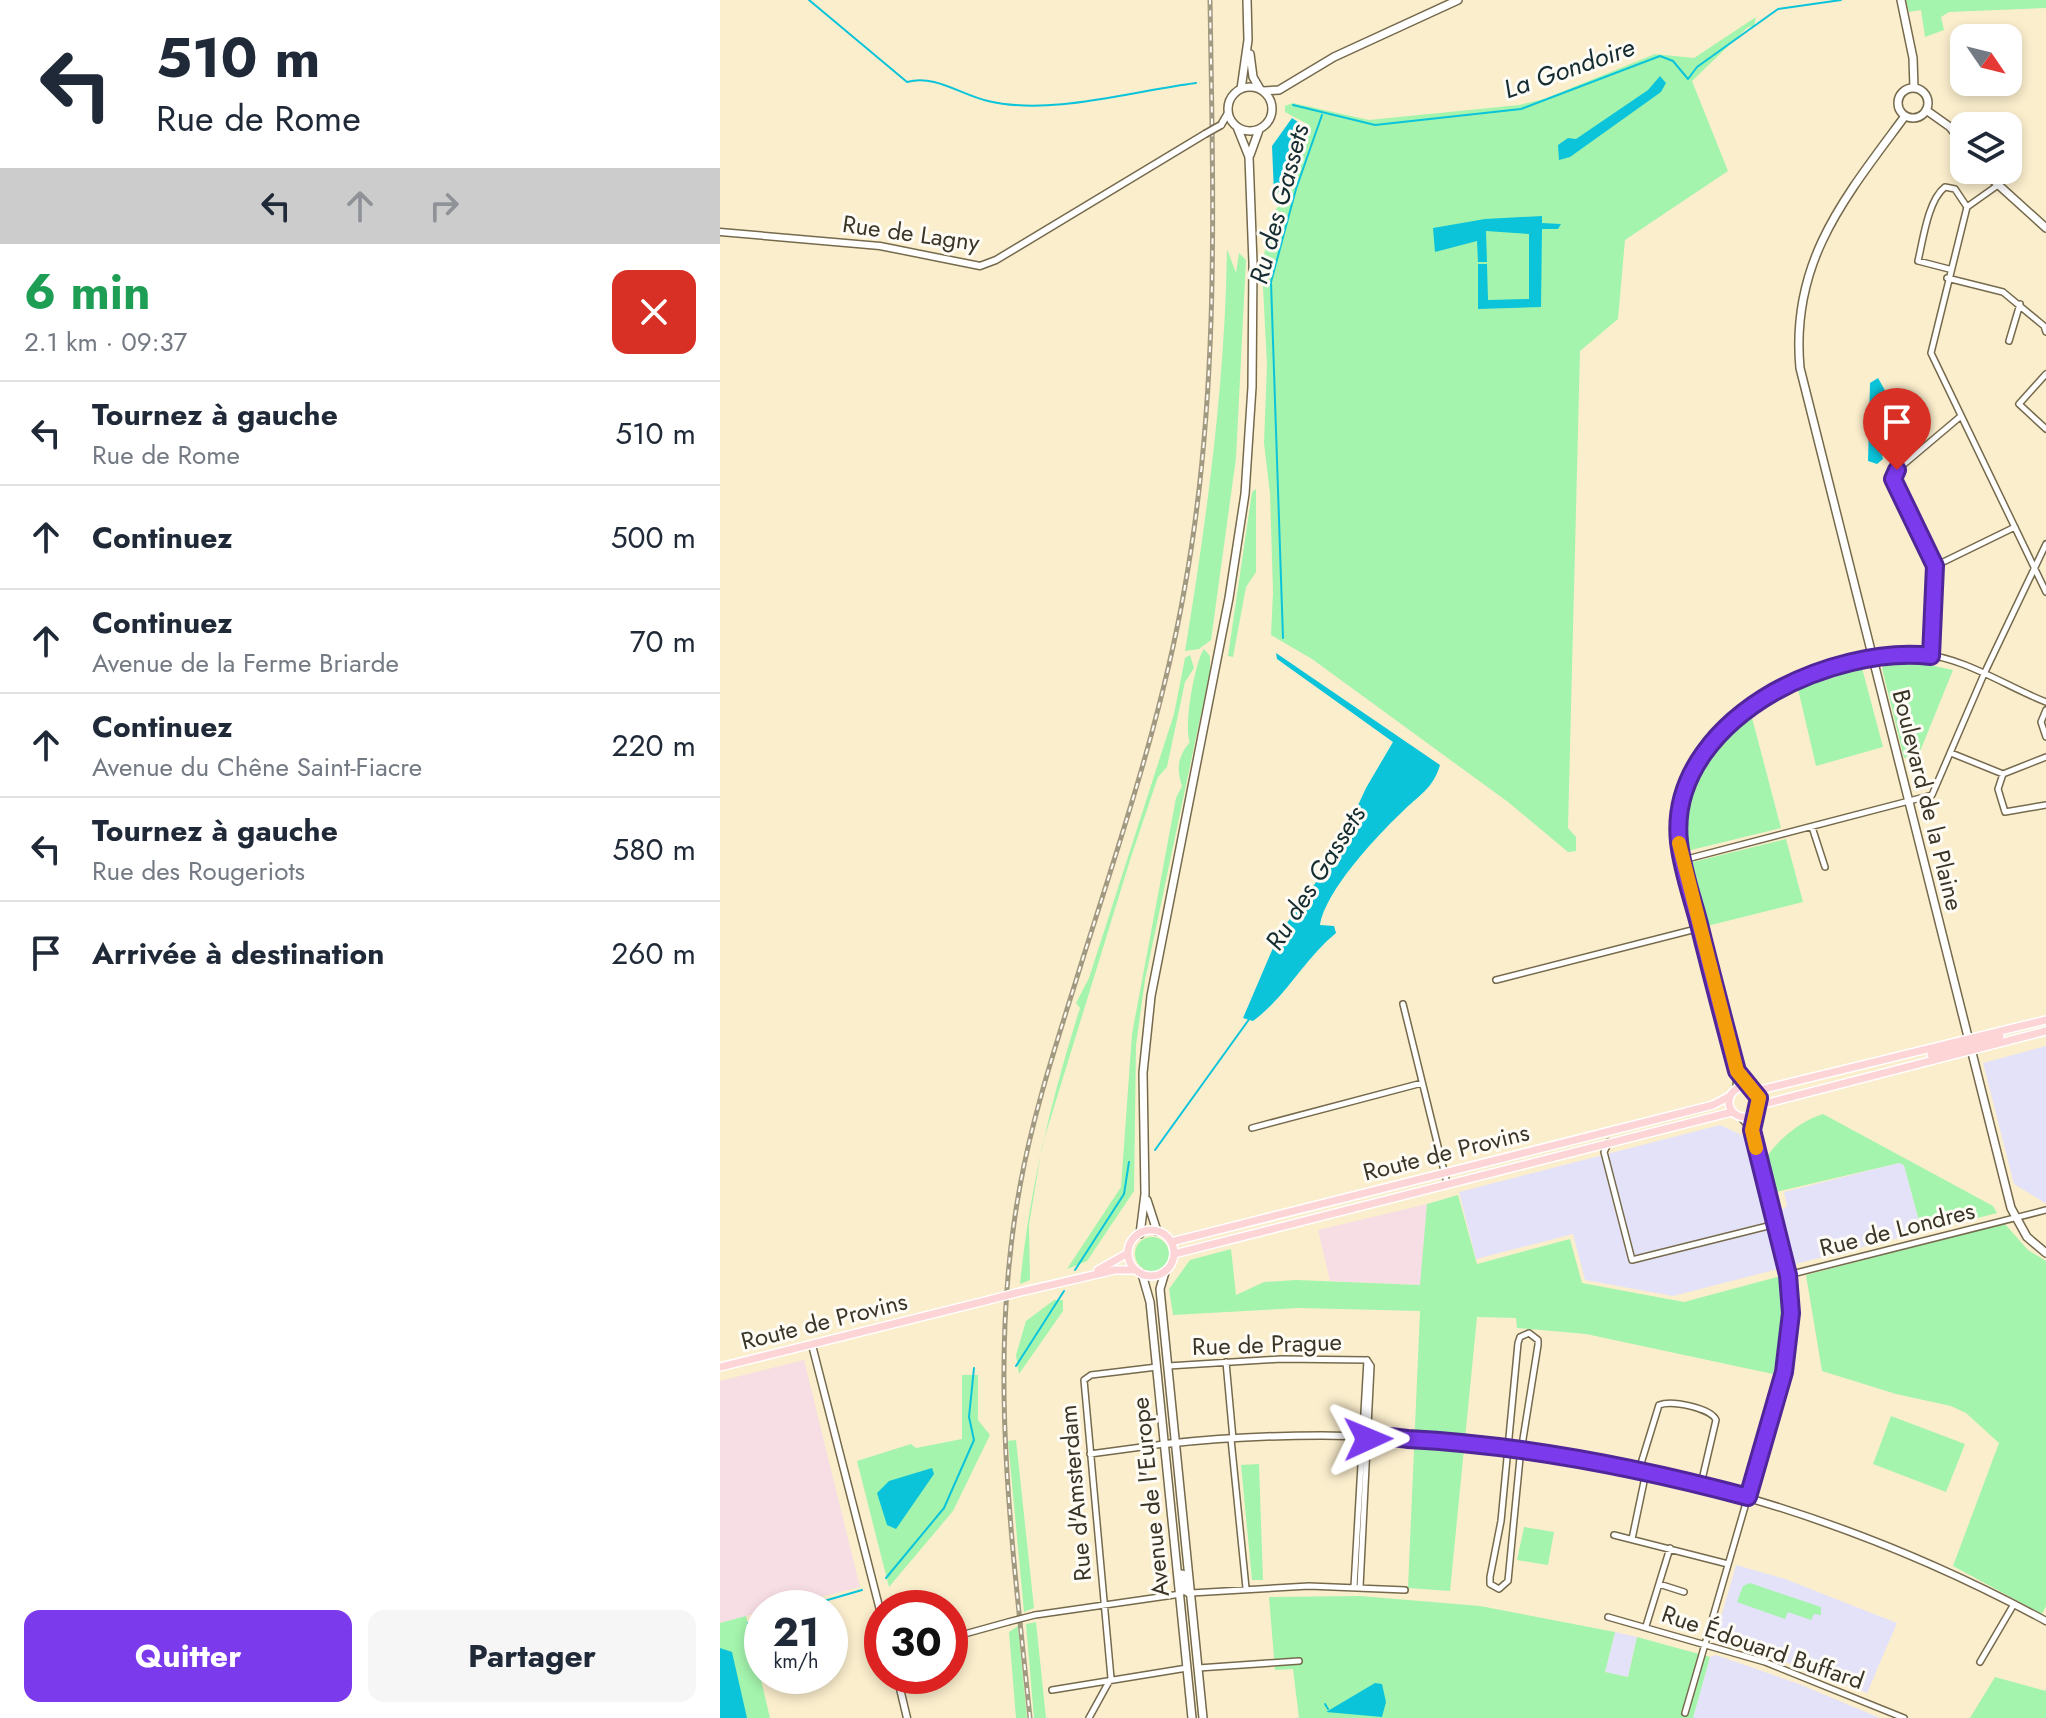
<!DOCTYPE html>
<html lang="fr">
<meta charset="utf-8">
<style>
body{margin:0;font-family:Jost,sans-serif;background:#f6f6f7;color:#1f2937;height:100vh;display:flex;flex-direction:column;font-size:30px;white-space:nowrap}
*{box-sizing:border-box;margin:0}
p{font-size:26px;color:#747a83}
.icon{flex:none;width:44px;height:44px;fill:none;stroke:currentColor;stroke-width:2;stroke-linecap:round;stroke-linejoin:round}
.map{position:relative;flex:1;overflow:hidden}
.details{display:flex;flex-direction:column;background:#fff;width:720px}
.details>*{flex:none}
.guide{background:#fff;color:#1f2937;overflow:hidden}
.needle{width:52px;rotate:125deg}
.fabs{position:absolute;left:1230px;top:24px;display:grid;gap:16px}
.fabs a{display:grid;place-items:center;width:72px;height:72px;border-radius:16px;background:#fff;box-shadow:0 4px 12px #0003;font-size:40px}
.speed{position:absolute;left:24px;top:1590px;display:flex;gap:16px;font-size:40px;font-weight:700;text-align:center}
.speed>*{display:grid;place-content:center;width:104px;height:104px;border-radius:50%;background:#fff;box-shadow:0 4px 12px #0003;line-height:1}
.speed small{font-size:20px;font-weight:400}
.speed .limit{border:12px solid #d22;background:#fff;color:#111}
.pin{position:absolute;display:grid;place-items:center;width:68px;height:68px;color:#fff;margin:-82px -34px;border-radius:50% 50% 50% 0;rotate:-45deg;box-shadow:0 0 8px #0007}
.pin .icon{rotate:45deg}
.me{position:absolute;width:88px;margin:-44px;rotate:89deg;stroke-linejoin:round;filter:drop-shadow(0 0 6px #0008)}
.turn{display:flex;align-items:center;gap:28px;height:168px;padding:0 24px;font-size:36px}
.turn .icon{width:104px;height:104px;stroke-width:2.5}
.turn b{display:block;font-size:56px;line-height:68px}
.lanes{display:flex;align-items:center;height:76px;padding:0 24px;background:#0003;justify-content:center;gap:40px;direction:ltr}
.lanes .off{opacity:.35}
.round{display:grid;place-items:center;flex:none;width:84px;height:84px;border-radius:16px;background:#f6f6f7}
.headline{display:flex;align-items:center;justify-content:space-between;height:136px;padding:0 24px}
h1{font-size:48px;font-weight:700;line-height:60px;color:#1e9e55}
.action{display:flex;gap:16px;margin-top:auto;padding:16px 24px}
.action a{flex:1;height:92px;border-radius:16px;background:#7c3aed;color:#fff;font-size:32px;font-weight:700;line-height:92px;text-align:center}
.action a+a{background:#f6f6f7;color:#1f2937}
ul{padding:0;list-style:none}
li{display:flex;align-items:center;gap:24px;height:104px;padding:0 24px;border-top:2px solid #e0e1e3}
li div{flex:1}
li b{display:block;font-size:30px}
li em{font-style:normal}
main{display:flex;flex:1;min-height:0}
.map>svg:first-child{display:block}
.industrial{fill:#e4e2f8}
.medical{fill:#f7dde4}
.green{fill:#a4f4ad}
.water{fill:#0bc4da}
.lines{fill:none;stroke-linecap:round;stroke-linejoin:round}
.stream{stroke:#0bc4da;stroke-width:2}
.minor-casing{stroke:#766a4d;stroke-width:8}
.tertiary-casing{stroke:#766a4d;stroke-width:9}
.secondary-casing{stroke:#766a4d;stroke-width:10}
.primary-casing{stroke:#fff;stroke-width:10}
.minor{stroke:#fff;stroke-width:5}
.tertiary{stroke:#fff;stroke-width:6}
.secondary{stroke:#fff;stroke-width:7}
.primary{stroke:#fdd5d7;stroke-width:7}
.rail-casing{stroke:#a29981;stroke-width:5}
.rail{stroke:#fefcf5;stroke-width:2;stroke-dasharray:6;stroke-linecap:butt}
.minor-bridge-casing{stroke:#766a4d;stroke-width:8;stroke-linecap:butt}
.tertiary-bridge-casing{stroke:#766a4d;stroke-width:9;stroke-linecap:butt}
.primary-bridge-casing{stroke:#fff;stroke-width:10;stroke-linecap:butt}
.minor-bridge{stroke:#fff;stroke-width:5}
.tertiary-bridge{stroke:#fff;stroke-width:6}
.primary-bridge{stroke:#fdd5d7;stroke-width:7}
.route-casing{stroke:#51269a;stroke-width:20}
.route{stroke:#7c3aed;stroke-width:14}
.slow{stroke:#f59e0b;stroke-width:14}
.labels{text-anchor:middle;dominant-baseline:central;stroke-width:6;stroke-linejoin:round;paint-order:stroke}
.street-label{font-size:24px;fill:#3b3528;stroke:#fefcf5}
.water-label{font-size:26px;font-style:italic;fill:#152d32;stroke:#fefcf5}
</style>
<main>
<section class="details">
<div class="guide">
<div class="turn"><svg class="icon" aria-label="left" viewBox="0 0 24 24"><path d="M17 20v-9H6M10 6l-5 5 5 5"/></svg><div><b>510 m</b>Rue de Rome</div></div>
<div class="lanes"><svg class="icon" aria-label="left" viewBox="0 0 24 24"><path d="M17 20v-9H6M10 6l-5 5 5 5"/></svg><svg class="icon off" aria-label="ahead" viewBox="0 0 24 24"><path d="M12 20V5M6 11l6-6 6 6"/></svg><svg class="icon off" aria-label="right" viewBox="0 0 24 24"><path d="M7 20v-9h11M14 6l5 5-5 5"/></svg></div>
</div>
<div class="headline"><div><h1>6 min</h1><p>2.1 km · 09:37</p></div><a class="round" style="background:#d93025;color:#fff"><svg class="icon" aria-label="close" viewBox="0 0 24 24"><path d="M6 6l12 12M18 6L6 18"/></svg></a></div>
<ul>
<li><svg class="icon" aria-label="left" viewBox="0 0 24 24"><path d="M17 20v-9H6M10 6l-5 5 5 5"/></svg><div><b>Tournez à gauche</b><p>Rue de Rome</p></div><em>510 m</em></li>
<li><svg class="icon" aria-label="ahead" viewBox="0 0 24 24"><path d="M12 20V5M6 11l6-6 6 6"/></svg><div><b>Continuez</b></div><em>500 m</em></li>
<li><svg class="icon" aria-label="ahead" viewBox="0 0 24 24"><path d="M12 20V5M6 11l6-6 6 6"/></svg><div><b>Continuez</b><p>Avenue de la Ferme Briarde</p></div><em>70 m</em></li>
<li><svg class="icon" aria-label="ahead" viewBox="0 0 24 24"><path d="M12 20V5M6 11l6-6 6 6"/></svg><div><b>Continuez</b><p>Avenue du Chêne Saint-Fiacre</p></div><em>220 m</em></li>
<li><svg class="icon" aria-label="left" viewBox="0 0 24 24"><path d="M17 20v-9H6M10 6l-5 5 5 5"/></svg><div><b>Tournez à gauche</b><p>Rue des Rougeriots</p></div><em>580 m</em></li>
<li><svg class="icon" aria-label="arrive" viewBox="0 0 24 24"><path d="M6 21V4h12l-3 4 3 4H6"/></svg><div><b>Arrivée à destination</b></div><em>260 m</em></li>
</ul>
<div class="action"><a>Quitter</a><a>Partager</a></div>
</section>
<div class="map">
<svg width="1326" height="1718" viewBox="0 0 1326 1718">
<rect width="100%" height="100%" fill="#fbeecd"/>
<path class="industrial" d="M1326,1046V1203H1325L1294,1184L1263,1063Z
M1000,1125L1024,1136L1058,1269L953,1296L865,1280L853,1234L756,1259L739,1192Z
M1179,1163L1184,1165L1202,1232L1075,1264L1061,1210L1067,1206L1064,1192Z
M1016,1565L1065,1579L1177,1623L1147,1693L1002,1638L997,1631Z
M895,1632L917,1637L908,1677L885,1672Z
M996,1655L1079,1684L1160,1718H973L990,1657Z"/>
<path class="medical" d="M707,1204L701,1285L610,1281L598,1230Z
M84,1360L140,1587L57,1608H42V1612L0,1623V1381Z"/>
<path class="green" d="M1186,0H1326V8L1229,12L1221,17L1224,30L1205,37L1201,10L1189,12Z
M1036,17L1034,26L1028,27L972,81L1008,171L905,240L898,319L860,351L848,828L856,837V851L848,852L788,802L592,659L551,635L553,592L550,494L544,443L547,365L542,268L551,214L564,201L589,125L565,112V106L573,103L649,120L799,105L824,99L935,54L974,58Z
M507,249L516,273L519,253L526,260L516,458L491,640L479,649L465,651C487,517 505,385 507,249Z
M536,489V572L526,587L513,657L508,656L532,492Z
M484,649L490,656V671L425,980L416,1045L414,1191L367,1261L347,1269L401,1187L412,1034L456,798L462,786C456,768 458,756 470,742C463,728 475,661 484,649Z
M470,655L474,668L465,682L447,767L438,777L411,857L322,1146L309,1225L310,1280L300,1284C310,1188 331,1100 360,1008L356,1003L369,978L454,714L465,658Z
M1196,662L1233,670L1199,754L1184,758L1162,668L1165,665Z
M1142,668L1163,747L1096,766L1078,689Z
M1031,714L1061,828L967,851C954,797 989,745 1031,714Z
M1066,839L1083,902L983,927L969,863Z
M1103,1114L1273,1206L1277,1213L1202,1232L1184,1165L1179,1163L1056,1192L1045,1160C1057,1140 1080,1121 1103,1114Z
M738,1195L757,1264L850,1239L862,1283L964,1302L1061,1276L1064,1326L1053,1374L866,1334L797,1328L796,1318L757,1317L730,1591L688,1588L700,1311L579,1308L453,1315L449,1289L470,1260L511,1249L516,1295L544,1282L576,1280L700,1285L707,1204Z
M1284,1223L1308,1250L1326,1261V1606L1322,1614L1233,1566L1279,1443L1246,1413L1231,1406L1176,1394L1102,1371L1086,1275Z
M415 1254a17 17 0 1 1 34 0a17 17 0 1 1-34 0Z
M334,1300H343V1311L299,1374L296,1355L306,1321Z
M242,1375H258V1420L270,1435L233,1511L169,1587L137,1461L191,1444L196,1448L242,1439Z
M1171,1416L1245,1444L1226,1492L1153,1464Z
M296,1440L314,1608L304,1612L288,1441Z
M539,1464L543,1580H532L521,1465Z
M804,1527L834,1532L828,1565L797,1560Z
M1030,1583L1101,1607V1615L1094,1614L1091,1620L1068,1612L1065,1619L1017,1602L1023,1586Z
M640,1596L760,1606L895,1632L885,1672L908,1677L917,1637L990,1657L973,1718H579L573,1669L555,1670L549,1597Z
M26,1616L50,1718H0V1623Z
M316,1622L326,1718H314L306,1624Z
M298,1626L307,1718H296L289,1632Z
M1275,1677L1326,1691V1718H1250Z"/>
<path class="water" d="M940,76L946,83L941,92L850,157L839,160L838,145L848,138L856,139L928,90Z
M572,118L584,126L558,193L554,194L552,146Z
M822,216V223L841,224L838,229H822L821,307L758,309V264H767L768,300L809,299V234L766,231L767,262H758L757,241L715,252L713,228L765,219Z
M1158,378L1167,394C1155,412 1158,439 1163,459L1157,464L1148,461L1150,383Z
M556,653L720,765C713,789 699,795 682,812C656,837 606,890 600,925L614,926L616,933C584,959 566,997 533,1021L523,1018L559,934L614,857L646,788L673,742L557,659Z
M212,1468L214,1474L176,1529L167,1525L157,1493L169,1481Z
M0,1648L12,1652L27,1718H0Z
M655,1683L662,1684L666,1702L662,1717L606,1712Z"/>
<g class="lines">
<path class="stream" d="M89,0L187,82C215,74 241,95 268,101C331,116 412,91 476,83
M573,105L655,125L801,109L940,56L953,61L968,79L977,67L1058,9L1121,0
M563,638L551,282L576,189L602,115
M435,1150L530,1018
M355,1270L404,1194L409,1162
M296,1366L344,1291
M166,1578L224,1508L254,1440L249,1417L254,1368
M80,1608L142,1590
M28,1623L42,1619
M605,1704L608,1709"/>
<defs>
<path id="minor" d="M1278,185L1247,207L1211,353L1326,592
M1229,269L1198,261C1203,240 1208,200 1225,187L1235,189L1247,207
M1227,278L1283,292L1324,326L1326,332
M1289,341L1300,304
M1326,374L1299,404L1326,429
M1215,566L1295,527
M1211,656L1215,566L1173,478L1177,470L1241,416
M1326,710L1321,722L1326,737
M1231,753L1283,774L1326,757
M1283,774L1278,789L1285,812L1326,805
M1092,827L1105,867
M963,860L1212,795L1264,674L1326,544
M776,980L980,928
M683,1004L727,1183
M1017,1072L1028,1087
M1016,1088L1017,1071C1003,1018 989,965 976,912C969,883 958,853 959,823C964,717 1107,648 1201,654C1246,658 1285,686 1326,702
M532,1128L702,1083
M1032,1129L1035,1113
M889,1142L884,1152L912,1260L1056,1224
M1068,1275L1326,1210
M809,1333L818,1340V1345L800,1458L788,1581L779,1589L770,1584V1577L781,1521L798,1343L800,1337Z
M506,1362L513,1439
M448,1366L561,1359L647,1360
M511,1439L526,1588
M370,1454L444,1444
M919,1470L939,1405C952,1400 991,1408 996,1420L981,1484
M894,1535L1008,1564
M912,1539L926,1472
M939,1584L964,1592
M634,1587L647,1360
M640,1587L651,1366L647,1360
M471,1593L589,1586L685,1590
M315,1615L461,1594
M888,1617L1045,1662L1184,1718
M926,1626L950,1548
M230,1638L288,1622
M1260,1662L1294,1604
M478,1668L579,1661
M332,1690L467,1668
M965,1713L1060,1386C1084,1298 1053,1216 1032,1130L1021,1118
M369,1718L391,1678L364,1380L371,1375L437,1367"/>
<path id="tertiary" d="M501,125L508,113
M0,232L160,246L260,266L276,260L485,134
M92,1345L162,1618
M445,1444C748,1411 1059,1476 1326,1621
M177,1676L187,1718"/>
<path id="secondary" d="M1181,0L1193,58L1194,88
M530,54L533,77L540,89
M508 109a22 22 0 1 1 44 0a22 22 0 1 1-44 0Z
M1178 103a15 15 0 1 1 30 0a15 15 0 1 1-30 0Z
M521,89L528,40L527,0
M543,91L559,90L614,57L738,0
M1206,110L1230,127L1244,144
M1185,116C1126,196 1070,261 1080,368L1291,1208L1307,1237L1326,1253
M530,155L539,130
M1262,170L1326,228
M427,1200L437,1231
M420,1234L425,1194L423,1073L431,996L509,598L525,494L532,387L533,263L529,157L517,127
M445,1272L440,1289L483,1718
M422,1274L430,1302L472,1718
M462,1574L464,1590L469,1593"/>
<path id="primary" d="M1211,1055L1280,1036
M1009 1102a15 15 0 1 1 30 0a15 15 0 1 1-30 0Z
M1036,1091L1326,1020
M1040,1105L1326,1031
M408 1253a23 23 0 1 1 46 0a23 23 0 1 1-46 0Z
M451,1242L993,1105L1010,1096
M454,1254L1012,1112
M378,1270L408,1253
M296,1293L395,1270H415
M0,1367L265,1301"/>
</defs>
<use href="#minor" class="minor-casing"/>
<use href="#tertiary" class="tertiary-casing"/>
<use href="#secondary" class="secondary-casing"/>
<use href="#primary" class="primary-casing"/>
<use href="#minor" class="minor"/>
<use href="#tertiary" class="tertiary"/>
<use href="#secondary" class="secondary"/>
<use href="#primary" class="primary"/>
<defs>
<path id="rail" d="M310,1718C292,1540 267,1364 300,1186C314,1108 340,1033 363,958C402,835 443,713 465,586C500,391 493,196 490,0"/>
</defs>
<use href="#rail" class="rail-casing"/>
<use href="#rail" class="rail"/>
<defs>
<path id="minor-bridge" d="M288,1622L315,1615"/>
<path id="tertiary-bridge" d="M485,134L501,125"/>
<path id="primary-bridge" d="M265,1301L296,1293"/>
</defs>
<use href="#minor-bridge" class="minor-bridge-casing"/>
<use href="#tertiary-bridge" class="tertiary-bridge-casing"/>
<use href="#primary-bridge" class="primary-bridge-casing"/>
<use href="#minor-bridge" class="minor-bridge"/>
<use href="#tertiary-bridge" class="tertiary-bridge"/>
<use href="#primary-bridge" class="primary-bridge"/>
</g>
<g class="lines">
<defs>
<path id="route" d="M648,1439C655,1434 677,1438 688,1439C804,1445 916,1467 1028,1497L1064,1372L1071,1313L1068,1275L1032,1130L1039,1098L1017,1071C1004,1022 991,973 979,924C972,897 962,870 959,842C952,775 1000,723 1054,692C1099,667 1160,650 1211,656L1215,566L1173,479L1177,470"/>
</defs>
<use href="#route" class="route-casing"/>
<use href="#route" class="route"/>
<path class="slow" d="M959,843L1017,1071L1039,1098L1032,1130L1036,1148"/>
</g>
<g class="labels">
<g class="street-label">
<text transform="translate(191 233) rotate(8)">Rue de Lagny</text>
<text transform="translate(1208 800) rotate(76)">Boulevard de la Plaine</text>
<text transform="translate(726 1152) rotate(-14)">Route de Provins</text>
<text transform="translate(1177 1229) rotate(-14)">Rue de Londres</text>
<text transform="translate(104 1321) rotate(-14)">Route de Provins</text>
<text transform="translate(547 1344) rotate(-2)">Rue de Prague</text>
<text transform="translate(355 1493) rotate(-95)">Rue d'Amsterdam</text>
<text transform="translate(430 1497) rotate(-96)">Avenue de l'Europe</text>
<text transform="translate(1043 1647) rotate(19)">Rue Édouard Buffard</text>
</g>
<g class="water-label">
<text transform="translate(849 68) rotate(-19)">La Gondoire</text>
<text transform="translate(559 204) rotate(-75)">Ru des Gassets</text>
<text transform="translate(595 878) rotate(-58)">Ru des Gassets</text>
</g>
</g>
</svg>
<div class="fabs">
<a><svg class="needle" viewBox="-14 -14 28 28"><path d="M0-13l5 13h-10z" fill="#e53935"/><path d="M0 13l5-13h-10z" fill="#747a83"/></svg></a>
<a><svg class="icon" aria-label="layers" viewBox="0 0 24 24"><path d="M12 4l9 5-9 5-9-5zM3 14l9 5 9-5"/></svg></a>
</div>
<div class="speed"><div>21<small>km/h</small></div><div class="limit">30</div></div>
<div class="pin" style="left:1177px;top:470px;background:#d93025"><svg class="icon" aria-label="arrive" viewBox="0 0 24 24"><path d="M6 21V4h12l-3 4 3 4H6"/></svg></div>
<svg class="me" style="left:648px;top:1439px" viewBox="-20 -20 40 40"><path d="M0-17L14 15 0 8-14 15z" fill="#7c3aed" stroke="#fff" stroke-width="4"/></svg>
</div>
</main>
